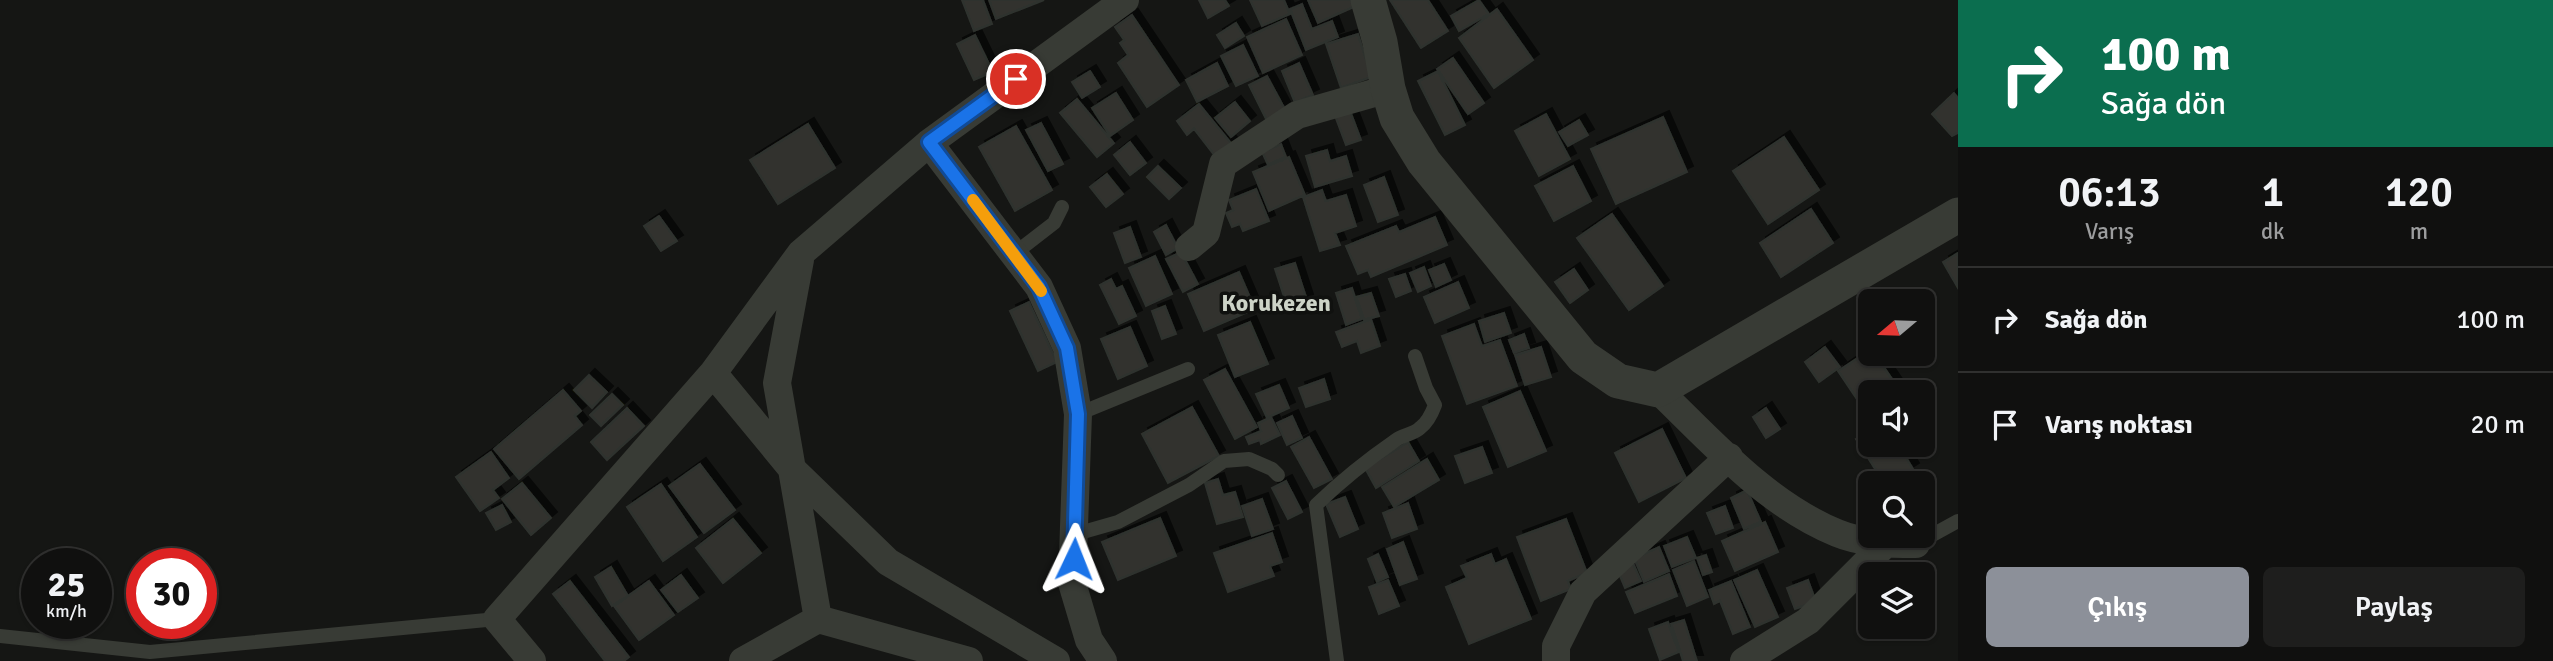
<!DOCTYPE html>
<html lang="tr">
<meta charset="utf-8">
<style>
body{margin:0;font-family:Signika,sans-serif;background:#1e1e1d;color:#f1f3f6;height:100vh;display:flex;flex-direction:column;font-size:26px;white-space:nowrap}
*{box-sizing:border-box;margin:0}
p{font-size:23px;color:#9c9d9e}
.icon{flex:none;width:38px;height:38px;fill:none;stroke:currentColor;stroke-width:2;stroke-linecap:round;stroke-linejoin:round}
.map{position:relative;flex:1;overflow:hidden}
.sheet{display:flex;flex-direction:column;background:#10100f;width:595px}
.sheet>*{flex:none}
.banner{background:#0b6e4f;color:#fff;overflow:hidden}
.needle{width:46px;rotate:251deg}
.fabs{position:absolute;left:1858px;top:289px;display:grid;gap:14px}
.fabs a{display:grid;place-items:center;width:77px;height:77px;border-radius:10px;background:#10100f;box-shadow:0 2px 5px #0004,0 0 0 2px #30302f;font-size:35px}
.speed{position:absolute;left:21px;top:548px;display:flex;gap:14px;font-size:35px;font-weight:700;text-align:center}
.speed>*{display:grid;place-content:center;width:91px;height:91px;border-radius:50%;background:#10100f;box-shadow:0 2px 5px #0004,0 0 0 2px #30302f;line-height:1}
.speed small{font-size:18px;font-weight:400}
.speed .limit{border:10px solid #d22;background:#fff;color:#111}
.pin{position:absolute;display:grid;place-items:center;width:60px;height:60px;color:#fff;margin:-30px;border:4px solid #fff;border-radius:50%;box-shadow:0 2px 7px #0007}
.me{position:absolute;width:77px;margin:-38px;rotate:2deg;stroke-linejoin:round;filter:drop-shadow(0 0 5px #0008)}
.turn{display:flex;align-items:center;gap:24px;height:147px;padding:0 28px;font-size:32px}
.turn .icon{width:91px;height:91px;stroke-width:2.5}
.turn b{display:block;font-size:49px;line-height:60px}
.eta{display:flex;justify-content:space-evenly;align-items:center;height:119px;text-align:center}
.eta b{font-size:42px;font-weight:600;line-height:49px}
.action{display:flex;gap:14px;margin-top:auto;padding:14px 28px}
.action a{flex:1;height:80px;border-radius:10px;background:#8c9099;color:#fff;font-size:28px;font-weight:600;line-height:80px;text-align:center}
.action a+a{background:#1e1e1d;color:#f1f3f6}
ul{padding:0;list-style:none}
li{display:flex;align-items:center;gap:21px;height:105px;padding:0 28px;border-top:2px solid #30302f}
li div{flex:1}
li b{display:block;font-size:26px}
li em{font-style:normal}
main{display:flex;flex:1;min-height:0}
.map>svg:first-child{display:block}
.building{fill:#30322f;stroke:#2f322e;stroke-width:2;filter:url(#shadow)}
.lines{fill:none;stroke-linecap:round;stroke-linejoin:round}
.service{stroke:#383b35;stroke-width:14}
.minor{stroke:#383b35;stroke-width:28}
.tertiary{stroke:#383b35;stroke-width:35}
.route-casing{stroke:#114b97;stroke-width:18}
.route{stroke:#1a73e8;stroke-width:12}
.slow{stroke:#f59e0b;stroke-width:12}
.labels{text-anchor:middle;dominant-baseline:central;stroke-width:7;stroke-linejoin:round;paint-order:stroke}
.quarter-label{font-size:24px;font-weight:bold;fill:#cdd3c7;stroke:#10110f}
</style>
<main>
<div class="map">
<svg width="1958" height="661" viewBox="0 0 1958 661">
<defs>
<filter id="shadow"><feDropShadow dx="6" dy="-6" stdDeviation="0" flood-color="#0009"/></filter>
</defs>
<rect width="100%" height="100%" fill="#151614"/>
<path class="building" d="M962,0H983L992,24L974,31Z
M989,0H1044L996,19Z
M1199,0H1225L1229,6L1208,18Z
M1250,0H1284L1290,14L1262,26Z
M1308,0H1351L1354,7L1318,23Z
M1390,0H1428L1448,31L1421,48Z
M1479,0L1489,14L1459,31L1451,16Z
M1302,4L1312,29L1332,21L1338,37L1306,50L1290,9Z
M1497,9L1533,60L1494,88L1459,38Z
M1132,15L1179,85L1147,107L1118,63L1128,55L1120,43L1124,40L1115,27Z
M1286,19L1302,55L1263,73L1247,37Z
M1236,23L1244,36L1225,48L1217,35Z
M1358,34L1372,77L1341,88L1326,44Z
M975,35L993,72L974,80L957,44Z
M1243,45L1258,76L1236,86L1221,56Z
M1453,58L1484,103L1468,114L1437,69Z
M1217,63L1228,86L1197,102L1186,80Z
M1299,63L1313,95L1295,103L1282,71Z
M1090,71L1100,87L1082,98L1072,82Z
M1438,71L1465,125L1445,135L1418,81Z
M1267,76L1286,111L1267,121L1249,85Z
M1116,93L1133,120L1110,136L1092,108Z
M1954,93L1958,98V133L1952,136L1932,114Z
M1077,99L1114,143L1097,157L1060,113Z
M1235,102L1250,121L1231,137L1215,118Z
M1199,104L1231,143L1215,156L1194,129L1187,135L1177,121Z
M1349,108L1361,140L1346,145L1334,113Z
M1546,114L1570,159L1539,176L1515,131Z
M1663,117L1687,172L1616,204L1591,149Z
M1579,120L1588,135L1568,146L1559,132Z
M1041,123L1063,164L1048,171L1026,130Z
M808,124L835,168L778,204L750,160Z
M1016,126L1052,190L1015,211L979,147Z
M1784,137L1819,190L1768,224L1733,171Z
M1130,142L1146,163L1130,175L1114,155Z
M1281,144L1286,157L1268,165L1262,152Z
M1327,150L1330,161L1346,156L1352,176L1315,187L1306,156Z
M1289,157L1305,195L1269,211L1253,172Z
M1158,166L1181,188L1169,199L1147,177Z
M1573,166L1591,201L1554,221L1535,186Z
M1107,174L1123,194L1106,207L1090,187Z
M1384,177L1398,215L1378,222L1364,185Z
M1256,189L1269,221L1243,231L1240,224L1232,227L1226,213L1233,210L1229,200Z
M1322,190L1326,201L1346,195L1356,226L1335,233L1340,245L1320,251L1303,197Z
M1811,209L1833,243L1781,277L1760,243Z
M1612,214L1663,286L1629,310L1577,238Z
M659,216L677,241L661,251L644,226Z
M1435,217L1447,245L1371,277L1368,270L1358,274L1346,246L1396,226L1399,232Z
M1166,225L1178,248L1166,255L1154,232Z
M1130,227L1141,257L1125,263L1114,233Z
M1181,252L1198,284L1183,292L1166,259Z
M1958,253V288L1943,262Z
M1155,256L1172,294L1146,306L1129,268Z
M1295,263L1307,300L1287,306L1275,269Z
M1444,264L1451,280L1436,287L1429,270Z
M1424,267L1431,286L1418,292L1410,273Z
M1574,269L1588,290L1570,303L1555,282Z
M1239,272L1255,309L1204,331L1188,294Z
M1405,274L1411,291L1396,297L1389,279Z
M1111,279L1116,289L1122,286L1136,316L1119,324L1100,285Z
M1458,282L1469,308L1435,323L1424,297Z
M1352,288L1362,319L1346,325L1336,293Z
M1371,293L1379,316L1364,320L1356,297Z
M1029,302L1057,362L1038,371L1010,311Z
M1165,306L1176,334L1162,339L1152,311Z
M1504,313L1511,333L1485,342L1479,321Z
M1371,319L1380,346L1361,353L1357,341L1342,347L1336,332Z
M1250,322L1268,364L1235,377L1218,335Z
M1474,324L1482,346L1500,340L1517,386L1467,404L1442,336Z
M1130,327L1147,366L1118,379L1101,339Z
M1524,334L1529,348L1514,353L1509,340Z
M1541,347L1551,377L1525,385L1515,355Z
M1825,347L1840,367L1819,382L1805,362Z
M1871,349V354H1875L1901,392H1871V420L1838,371Z
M1225,369L1257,427L1235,439L1204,380Z
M589,375L607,392L592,408L574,390Z
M1324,379L1330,399L1306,407L1299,388Z
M1279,385L1289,408L1267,418L1256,394Z
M563,390L581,411L575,416L582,425L519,479L494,449Z
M1520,391L1546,451L1508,467L1483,407Z
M612,394L623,405L601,426L590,415Z
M1192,407L1219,456L1168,483L1142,434Z
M627,408L644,426L607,460L591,442Z
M1766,408L1780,429L1766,438L1753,417Z
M1292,416L1302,438L1287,445L1277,423Z
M1271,417L1280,435L1261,444L1260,440L1249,444L1246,437L1261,431L1258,423Z
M1662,429L1686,478L1639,502L1615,453Z
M1871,430V444H1912L1917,452L1907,459L1913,469L1891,483H1884L1856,439Z
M1309,437L1332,479L1314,488L1291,447Z
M1408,442L1419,461L1376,488L1365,468Z
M1482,447L1492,473L1465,483L1455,456Z
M491,452L509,478L493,490L499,498L480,511L456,477Z
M1427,459L1439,480L1394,507L1382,487Z
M700,464L735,510L704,533L669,486Z
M1218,479L1223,495L1235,492L1243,517L1217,524L1205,483Z
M1286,481L1302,512L1288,519L1272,488Z
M522,483L551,518L531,535L502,499Z
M661,484L697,537L663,561L627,507Z
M1747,490L1761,522L1744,529L1731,498Z
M1345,497L1358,529L1340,537L1326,504Z
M1262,499L1273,529L1252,536L1242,506Z
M1408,503L1417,529L1392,538L1383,513Z
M502,505L511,522L496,530L486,513Z
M1725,506L1733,528L1716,534L1707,513Z
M1160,518L1176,556L1118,580L1102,542Z
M733,519L761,553L723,583L696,548Z
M1566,519L1587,573L1568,581L1571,589L1541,601L1517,537Z
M1765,522L1778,552L1735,571L1722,541Z
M1272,533L1282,562L1270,566L1274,576L1228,592L1214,553Z
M1687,537L1696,558L1672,567L1664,546Z
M1403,542L1417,579L1400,585L1387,549Z
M1659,547L1669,571L1644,582L1634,558Z
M1378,554L1388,577L1377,582L1368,559Z
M1491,554L1495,564L1506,559L1531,619L1469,644L1446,587L1467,578L1461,566Z
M1706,555L1712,572L1703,575L1697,558Z
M1694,561L1708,597L1687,606L1673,570Z
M1633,563L1641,581L1625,588L1617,569Z
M611,567L628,596L612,606L595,577Z
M1757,570L1778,617L1755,627L1734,580Z
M1669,574L1677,596L1635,613L1626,592Z
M681,575L698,598L678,612L661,590Z
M1388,580L1399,606L1379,614L1369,587Z
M1808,580L1816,602L1795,609L1787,588Z
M570,581L629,657L624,661H605L553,594Z
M649,581L674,615L639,640L614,606Z
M1731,581L1750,627L1733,634L1720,601L1714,604L1709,590Z
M1684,620L1697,661H1683L1671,624Z
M1668,622L1679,652L1660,660L1649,629Z"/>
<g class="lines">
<path class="service" d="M1014,254L1054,223L1062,207
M1078,414L1188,369
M1076,534L1118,522L1189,485L1224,461L1249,459L1272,469L1278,475
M1916,544L1958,521
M0,636L150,652L497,619
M1337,661L1316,505C1341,481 1367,460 1396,440C1403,435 1414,434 1420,428C1427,423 1432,413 1435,405L1426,388L1415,356"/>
<path class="minor" d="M1189,247L1206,233L1223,164L1297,115L1388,89
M800,260L777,383L818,619
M713,373L793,470L888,562L1056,661
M1658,390C1712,442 1766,504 1837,533C1861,543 1890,544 1916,544
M532,661L497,619L713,373L801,253L929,143
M743,661L818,619L969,661
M1103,661L1089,640L1072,583L1078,414L1067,348L1039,287L929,143L1125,0
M1556,661V646L1583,592L1729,457
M1744,661L1808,621L1884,545"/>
<path class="tertiary" d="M1368,0L1380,42L1388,89L1397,118L1424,162L1583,357L1618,381L1658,390L1958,215"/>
</g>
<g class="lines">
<defs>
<path id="route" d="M1016,79L929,142L1039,287L1067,348L1078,414L1074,559"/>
</defs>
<use href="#route" class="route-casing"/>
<use href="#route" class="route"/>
<path class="slow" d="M973,200L1041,291"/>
</g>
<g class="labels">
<g class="quarter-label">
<text x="1276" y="303">Korukezen</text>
</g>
</g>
</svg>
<div class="fabs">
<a><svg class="needle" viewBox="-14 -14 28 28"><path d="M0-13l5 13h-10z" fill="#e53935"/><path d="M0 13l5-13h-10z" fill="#9c9d9e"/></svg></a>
<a><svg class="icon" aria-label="sound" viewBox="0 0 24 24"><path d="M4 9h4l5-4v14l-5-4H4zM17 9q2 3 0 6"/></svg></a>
<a><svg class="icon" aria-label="search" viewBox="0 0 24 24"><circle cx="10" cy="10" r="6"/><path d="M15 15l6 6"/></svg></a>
<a><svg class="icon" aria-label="layers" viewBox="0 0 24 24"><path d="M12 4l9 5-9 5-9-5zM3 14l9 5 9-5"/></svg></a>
</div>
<div class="speed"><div>25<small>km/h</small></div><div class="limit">30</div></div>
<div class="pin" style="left:1016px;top:79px;background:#d93025"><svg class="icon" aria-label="arrive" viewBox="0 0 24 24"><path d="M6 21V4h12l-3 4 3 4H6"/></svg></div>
<svg class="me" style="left:1074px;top:559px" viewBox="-20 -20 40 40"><path d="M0-17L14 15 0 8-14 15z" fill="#1a73e8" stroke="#fff" stroke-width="4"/></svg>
</div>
<section class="sheet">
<div class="banner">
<div class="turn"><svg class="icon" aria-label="right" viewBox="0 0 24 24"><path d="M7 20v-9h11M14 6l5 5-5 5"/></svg><div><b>100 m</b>Sağa dön</div></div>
</div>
<div class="eta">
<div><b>06:13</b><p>Varış</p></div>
<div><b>1</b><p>dk</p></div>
<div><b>120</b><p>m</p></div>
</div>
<ul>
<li><svg class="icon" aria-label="right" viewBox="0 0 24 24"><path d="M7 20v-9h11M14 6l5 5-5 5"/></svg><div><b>Sağa dön</b></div><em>100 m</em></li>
<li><svg class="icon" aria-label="arrive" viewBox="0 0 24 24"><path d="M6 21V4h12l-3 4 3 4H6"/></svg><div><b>Varış noktası</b></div><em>20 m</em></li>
</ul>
<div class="action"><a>Çıkış</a><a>Paylaş</a></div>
</section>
</main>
